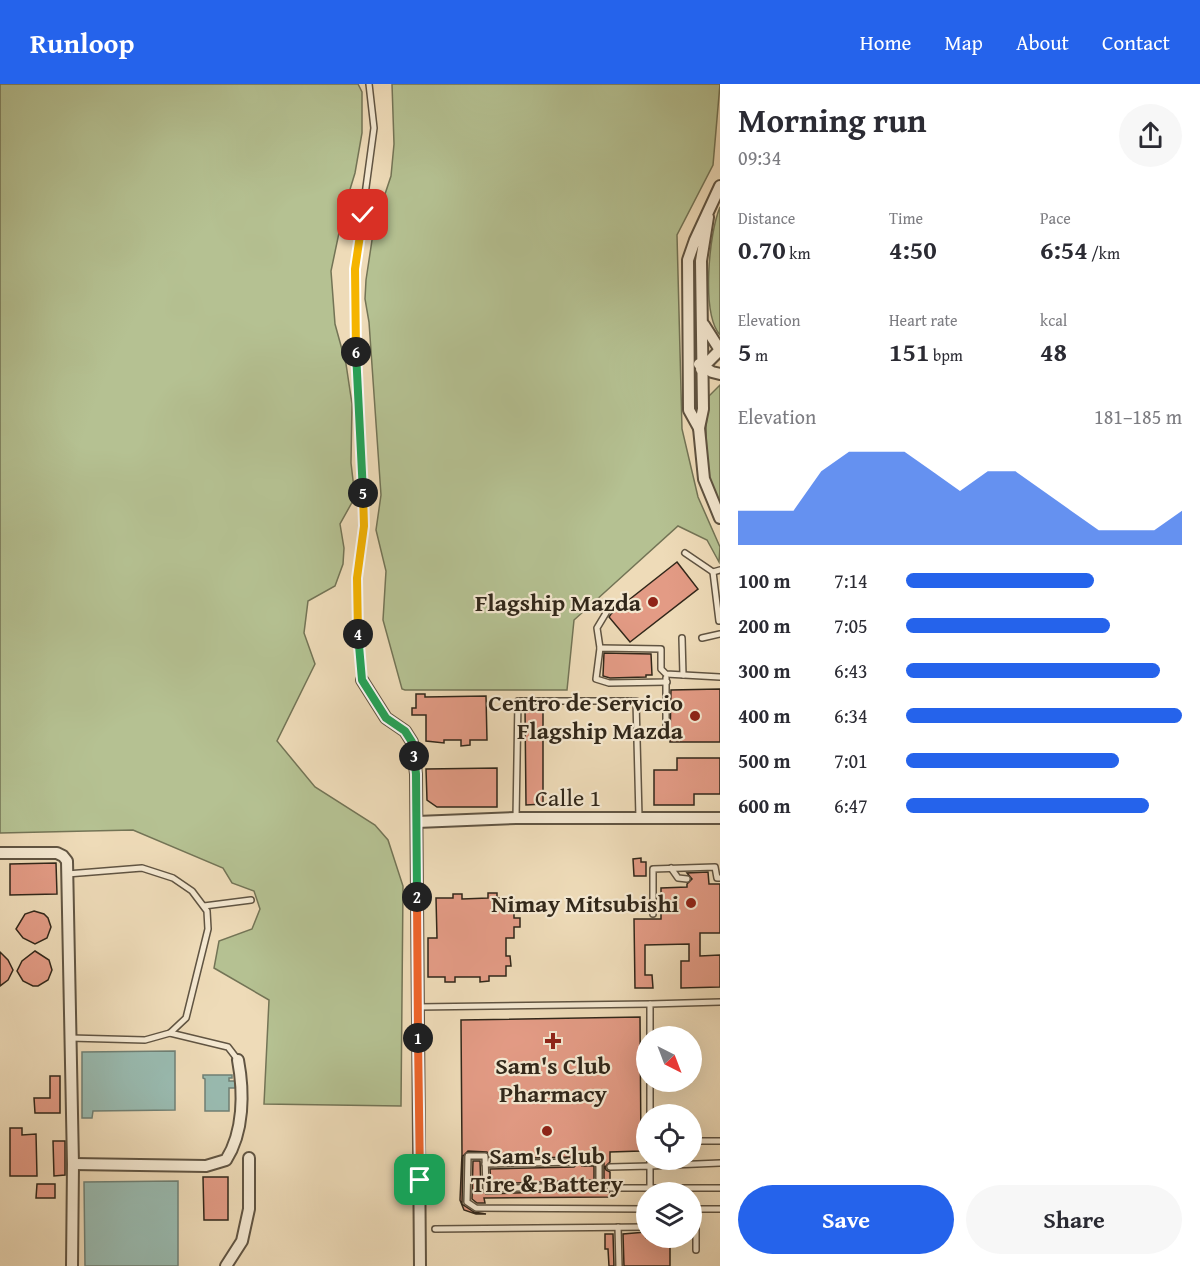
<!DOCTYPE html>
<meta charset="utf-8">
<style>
body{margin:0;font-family:"Gentium Book Plus",serif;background:#f7f7f7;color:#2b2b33;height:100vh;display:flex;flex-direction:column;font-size:22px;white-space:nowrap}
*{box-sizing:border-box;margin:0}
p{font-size:20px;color:#7c7c81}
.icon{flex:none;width:33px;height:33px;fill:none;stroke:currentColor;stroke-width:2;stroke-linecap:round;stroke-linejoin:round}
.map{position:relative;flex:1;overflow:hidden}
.details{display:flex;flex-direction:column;background:#fff;width:480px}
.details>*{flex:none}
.needle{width:39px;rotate:138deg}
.controls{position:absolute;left:636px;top:942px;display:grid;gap:12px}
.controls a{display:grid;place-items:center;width:66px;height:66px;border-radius:50%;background:#fff;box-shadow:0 6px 24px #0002;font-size:30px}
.pin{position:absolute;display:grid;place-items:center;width:51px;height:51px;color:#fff;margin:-26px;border-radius:12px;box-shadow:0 3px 9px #0006}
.km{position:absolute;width:30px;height:30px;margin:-15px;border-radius:50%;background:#222;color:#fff;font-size:16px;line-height:30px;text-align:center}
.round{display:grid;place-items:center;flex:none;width:63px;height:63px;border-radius:32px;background:#f7f7f7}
.overview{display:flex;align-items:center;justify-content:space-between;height:102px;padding:0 18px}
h1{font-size:33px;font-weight:700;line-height:45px}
.metrics{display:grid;grid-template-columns:repeat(3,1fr);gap:9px;height:102px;padding:6px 18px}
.metrics div{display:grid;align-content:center}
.metrics b{font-size:26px;font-weight:700}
.metrics small{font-size:16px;font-weight:400}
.metrics p{font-size:16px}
.chart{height:168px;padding:12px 18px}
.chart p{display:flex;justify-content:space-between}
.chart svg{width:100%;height:108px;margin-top:6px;fill:#2563eb;opacity:.7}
.primary-button{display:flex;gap:12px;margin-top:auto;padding:12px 18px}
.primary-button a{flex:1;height:69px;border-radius:36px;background:#2563eb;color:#fff;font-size:24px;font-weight:700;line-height:69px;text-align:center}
.primary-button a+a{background:#f7f7f7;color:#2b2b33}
ul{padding:0 18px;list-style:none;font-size:20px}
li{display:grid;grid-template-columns:96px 72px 1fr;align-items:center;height:45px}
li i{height:15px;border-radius:8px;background:#2563eb}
header{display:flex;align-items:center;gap:36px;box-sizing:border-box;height:84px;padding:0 30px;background:#2563eb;color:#fff}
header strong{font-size:28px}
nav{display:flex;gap:33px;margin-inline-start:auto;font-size:21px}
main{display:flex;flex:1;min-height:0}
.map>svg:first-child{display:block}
.green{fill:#b5c192;stroke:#737456;stroke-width:1.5}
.water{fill:#99bbb1;stroke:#6f8075;stroke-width:1.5}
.building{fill:#e39b85;stroke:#31271a;stroke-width:1.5}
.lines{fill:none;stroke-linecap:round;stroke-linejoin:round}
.service-casing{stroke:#605442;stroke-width:8}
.minor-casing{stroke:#605442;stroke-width:14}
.service{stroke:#f4e8d1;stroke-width:5}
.minor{stroke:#f4e8d1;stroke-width:10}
.split-1-casing{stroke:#fff;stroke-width:12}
.split-2-casing{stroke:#fff;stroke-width:12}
.split-3-casing{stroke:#fff;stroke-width:12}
.split-4-casing{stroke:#fff;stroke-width:12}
.split-5-casing{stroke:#fff;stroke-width:12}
.split-6-casing{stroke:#fff;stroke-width:12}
.split-7-casing{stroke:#fff;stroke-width:12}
.split-1{stroke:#f0652b;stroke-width:8}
.split-2{stroke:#f0652b;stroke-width:8}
.split-3{stroke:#22a559;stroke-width:8}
.split-4{stroke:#22a559;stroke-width:8}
.split-5{stroke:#f5b400;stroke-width:8}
.split-6{stroke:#22a559;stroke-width:8}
.split-7{stroke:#f5b400;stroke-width:8}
.poi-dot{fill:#8f2418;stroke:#f4e8d1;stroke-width:2}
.labels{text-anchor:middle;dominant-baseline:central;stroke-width:4.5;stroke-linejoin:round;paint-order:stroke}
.poi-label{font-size:24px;font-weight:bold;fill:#31271a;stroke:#f4e8d1;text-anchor:end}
.street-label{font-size:24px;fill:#31271a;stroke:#f4e8d1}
</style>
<header>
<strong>Runloop</strong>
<nav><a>Home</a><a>Map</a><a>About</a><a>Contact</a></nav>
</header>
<main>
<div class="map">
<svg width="720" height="1182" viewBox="0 0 720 1182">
<rect width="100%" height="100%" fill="#eedbb8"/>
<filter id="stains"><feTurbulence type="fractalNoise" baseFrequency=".00333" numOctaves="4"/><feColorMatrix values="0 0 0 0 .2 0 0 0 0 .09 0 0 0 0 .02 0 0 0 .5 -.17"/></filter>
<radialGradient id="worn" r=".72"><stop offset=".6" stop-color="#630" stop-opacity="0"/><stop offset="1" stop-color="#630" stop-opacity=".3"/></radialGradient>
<g class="green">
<polygon points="0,0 358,0 362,8 362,49 355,89 344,125 331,187 335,240 346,280 352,320 351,379 355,413 340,440 344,464 343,480 335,502 308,517 304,549 315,580 277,657 315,703 375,741 388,756 403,802 401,1022 264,1020 269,916 214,884 219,857 252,845 260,825 254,807 232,799 223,784 133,746 0,749"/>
<polygon points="392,0 720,0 713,81 677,151 682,345 698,413 720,463 719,478 707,456 678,442 574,536 567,606 405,606 402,605 383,536 386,487 376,446 381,411 369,238 365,215 366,196 374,143 391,92 394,60"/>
<path d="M720,123V251C701,229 709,149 720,123Z"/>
<polygon points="720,301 720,420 707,389 706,343 709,312"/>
</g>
<g class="water">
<polygon points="175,967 175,1026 93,1027 92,1034 82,1034 82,968"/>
<polygon points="203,991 232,991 232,994 229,994 229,997 235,997 235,1004 229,1004 229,1027 205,1027 205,995 203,994"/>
<polygon points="178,1097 178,1182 85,1182 84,1098"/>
</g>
<g class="building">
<polygon points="677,478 698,505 630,558 609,533 611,530"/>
<polygon points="604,569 651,570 652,591 646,591 646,593 610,594 603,592"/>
<polygon points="720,605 720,658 670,658 671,606"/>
<polygon points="416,610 425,610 425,613 486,612 487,656 470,656 470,661 461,662 461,656 444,656 444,659 426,657 426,631 412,631 412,624 416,624"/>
<polygon points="525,624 543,624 543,720 526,721"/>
<polygon points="677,674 720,674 720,710 694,710 694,721 654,721 654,686 677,686"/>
<polygon points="497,684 497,723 437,723 427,716 426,685"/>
<polygon points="641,774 641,778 646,778 646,792 634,792 633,775"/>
<polygon points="56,779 57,810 10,811 10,780"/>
<polygon points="708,788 709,800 720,800 720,849 700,849 700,872 720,871 720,903 681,904 681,877 689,877 689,860 645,861 645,891 652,891 653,904 635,904 634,835 661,835 661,804 687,803 687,800 692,795 687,789"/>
<polygon points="488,809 497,809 497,814 514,814 514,834 520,834 520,843 514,843 514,854 506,854 506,872 510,872 511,882 506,882 506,892 489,892 489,897 480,898 480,893 455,893 455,898 445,898 445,893 428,893 428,854 437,854 436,814 453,814 453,810 462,810 462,815 488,814"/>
<polygon points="34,827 44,830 48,834 51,843 47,854 35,860 23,854 16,845 25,830"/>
<polygon points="35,867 49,876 52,886 48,896 38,902 33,902 23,897 17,887 22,877"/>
<polygon points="0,868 8,876 13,886 8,896 0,902"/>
<polygon points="640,933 641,1067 610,1068 610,1078 605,1083 606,1086 610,1088 610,1099 606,1101 605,1105 610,1109 610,1113 484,1114 485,1119 477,1119 472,1115 473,1077 480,1077 481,1106 486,1110 600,1106 604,1102 604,1076 599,1072 582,1072 578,1076 574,1073 490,1075 487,1068 468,1067 463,1072 462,1120 474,1128 486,1130 476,1130 464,1126 460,1116 462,1070 461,936"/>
<polygon points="50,992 60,992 60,1029 35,1029 34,1014 50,1014"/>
<polygon points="10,1044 22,1044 22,1051 36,1050 37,1092 10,1092"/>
<polygon points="53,1057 65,1057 65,1091 54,1092"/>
<polygon points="579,1079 582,1082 594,1082 594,1096 491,1100 490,1085 574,1083"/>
<polygon points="203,1093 228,1093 228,1136 204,1136"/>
<polygon points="37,1100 55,1100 55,1114 36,1114"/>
<polygon points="646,1148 646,1154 670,1154 670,1182 624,1182 623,1150"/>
<polygon points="605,1150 613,1150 614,1182 609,1182 608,1165 605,1165"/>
</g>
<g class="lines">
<g class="service-casing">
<g id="service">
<polyline points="685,469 713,488"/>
<polyline points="719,537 713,488 720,486"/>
<polyline points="682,554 683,591"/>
<polyline points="702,554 720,550"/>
<polyline points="600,564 597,544 606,529"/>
<polyline points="362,596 359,567 357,494 364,442 355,260 355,185 374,44 369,0"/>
<polyline points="667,598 609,599 596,595 600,564 661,565 661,585 666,590 720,593"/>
<polyline points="666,650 666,594"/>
<polyline points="516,734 518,617 636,617 639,733"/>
<polyline points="671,784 678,794 687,795"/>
<polyline points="67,790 142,784 173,794 192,807 207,827 208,845 186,934 170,949 145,956 70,954"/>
<polyline points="204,822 251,816"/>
<polyline points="653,830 653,785 715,783 717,794 720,794"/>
<polyline points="418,923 650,920"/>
<polyline points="170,949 228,963 238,976"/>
<polyline points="650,952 650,920 720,918"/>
<polyline points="650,998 650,1030"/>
<polyline points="692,1057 720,1057"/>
<polyline points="650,1076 650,1082 720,1079"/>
<polyline points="583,1077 599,1077 599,1101 486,1105 485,1072 468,1072 467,1118 476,1124 646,1125"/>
<polyline points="485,1080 574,1078"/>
<polyline points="610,1083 650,1082 650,1108"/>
<polyline points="610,1104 720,1104"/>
<polyline points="692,1125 720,1125"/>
<polyline points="618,1143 619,1182"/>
<polyline points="692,1143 696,1144 696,1166"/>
<polyline points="435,1145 646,1143"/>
</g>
</g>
<g class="minor-casing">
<g id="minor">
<polyline points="708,133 701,177 703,325 699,344 689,326 688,176 695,156 720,102"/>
<polyline points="704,241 720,266"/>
<polyline points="699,280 712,288 720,290"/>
<polyline points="701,285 720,266"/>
<polyline points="699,344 704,395 720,434"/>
<polyline points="362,596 386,634 405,647 412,658 416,690 420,1182"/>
<polyline points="417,738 516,734 720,734"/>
<polyline points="0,769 57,769 63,772 67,777 73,1080 72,1182"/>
<path d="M73,1080L206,1082L226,1076C244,1048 244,1008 238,976"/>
<polyline points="226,1182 242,1157 249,1125 249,1074"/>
</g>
</g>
<use href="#service" class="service"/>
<use href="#minor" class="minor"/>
</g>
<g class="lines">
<g class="split-1-casing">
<polyline id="split-1" points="418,954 420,1096"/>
</g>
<g class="split-2-casing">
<polyline id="split-2" points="417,813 418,954"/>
</g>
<g class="split-3-casing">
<polyline id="split-3" points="414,672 416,690 417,813"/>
</g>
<g class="split-4-casing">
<polyline id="split-4" points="358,550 362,596 386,634 405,647 412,658 414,672"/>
</g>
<g class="split-5-casing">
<polyline id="split-5" points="358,550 357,494 364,442 363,409"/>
</g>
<g class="split-6-casing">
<polyline id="split-6" points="356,268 363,409"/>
</g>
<g class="split-7-casing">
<polyline id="split-7" points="356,268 355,185 363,131"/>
</g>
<use href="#split-1" class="split-1"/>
<use href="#split-2" class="split-2"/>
<use href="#split-3" class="split-3"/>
<use href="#split-4" class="split-4"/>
<use href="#split-5" class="split-5"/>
<use href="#split-6" class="split-6"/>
<use href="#split-7" class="split-7"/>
</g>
<g class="poi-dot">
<circle cx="653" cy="518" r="6"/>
<circle cx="695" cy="632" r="6"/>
<circle cx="691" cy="819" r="6"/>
<path d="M550 948h6v6h6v6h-6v6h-6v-6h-6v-6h6z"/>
<circle cx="547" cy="1047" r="6"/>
</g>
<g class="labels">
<g class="poi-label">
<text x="641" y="518">Flagship Mazda</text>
<text x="683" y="618">Centro de Servicio<tspan x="683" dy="28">Flagship Mazda</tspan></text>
<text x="679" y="819">Nimay Mitsubishi</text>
<text x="553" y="981" text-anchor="middle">Sam's Club<tspan x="553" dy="28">Pharmacy</tspan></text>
<text x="547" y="1071" text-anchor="middle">Sam's Club<tspan x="547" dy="28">Tire &amp; Battery</tspan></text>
</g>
<g class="street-label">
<text x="568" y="713">Calle 1</text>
</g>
</g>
<rect width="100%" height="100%" filter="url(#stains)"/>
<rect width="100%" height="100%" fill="url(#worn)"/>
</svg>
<div class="controls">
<a><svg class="needle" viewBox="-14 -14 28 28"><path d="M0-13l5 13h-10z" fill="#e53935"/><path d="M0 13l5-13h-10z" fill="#7c7c81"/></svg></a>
<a><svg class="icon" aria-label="locate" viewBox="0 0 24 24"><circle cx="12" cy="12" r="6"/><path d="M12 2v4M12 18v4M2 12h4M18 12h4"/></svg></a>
<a><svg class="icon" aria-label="layers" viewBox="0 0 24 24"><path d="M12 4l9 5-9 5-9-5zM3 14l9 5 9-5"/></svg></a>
</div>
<div class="pin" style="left:420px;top:1096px;background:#1e9e55"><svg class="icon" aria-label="arrive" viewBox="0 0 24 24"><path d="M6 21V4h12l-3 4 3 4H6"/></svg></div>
<div class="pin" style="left:363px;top:131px;background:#d93025"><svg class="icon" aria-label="check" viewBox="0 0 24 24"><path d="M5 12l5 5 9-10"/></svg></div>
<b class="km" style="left:418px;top:954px">1</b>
<b class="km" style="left:417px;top:813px">2</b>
<b class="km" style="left:414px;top:672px">3</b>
<b class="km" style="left:358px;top:550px">4</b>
<b class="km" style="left:363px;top:409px">5</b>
<b class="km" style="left:356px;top:268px">6</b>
</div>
<section class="details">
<div class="overview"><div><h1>Morning run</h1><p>09:34</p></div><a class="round"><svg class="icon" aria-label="share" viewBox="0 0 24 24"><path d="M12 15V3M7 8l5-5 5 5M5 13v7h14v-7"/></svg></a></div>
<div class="metrics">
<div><p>Distance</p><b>0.70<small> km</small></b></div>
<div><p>Time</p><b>4:50</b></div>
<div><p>Pace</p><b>6:54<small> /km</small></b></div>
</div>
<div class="metrics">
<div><p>Elevation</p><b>5<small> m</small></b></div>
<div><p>Heart rate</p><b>151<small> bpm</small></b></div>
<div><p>kcal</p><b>48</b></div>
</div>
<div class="chart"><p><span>Elevation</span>181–185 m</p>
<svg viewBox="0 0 160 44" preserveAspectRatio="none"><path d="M0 44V30L10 30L20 30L30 14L40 6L50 6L60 6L70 14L80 22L90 14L100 14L110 22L120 30L130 38L140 38L150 38L160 30V44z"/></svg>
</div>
<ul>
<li><b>100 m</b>7:14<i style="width:68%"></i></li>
<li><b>200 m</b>7:05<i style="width:74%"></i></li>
<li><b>300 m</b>6:43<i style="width:92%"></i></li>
<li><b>400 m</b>6:34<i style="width:100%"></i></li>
<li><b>500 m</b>7:01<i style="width:77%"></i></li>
<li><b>600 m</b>6:47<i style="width:88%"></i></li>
</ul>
<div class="primary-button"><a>Save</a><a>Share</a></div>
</section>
</main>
